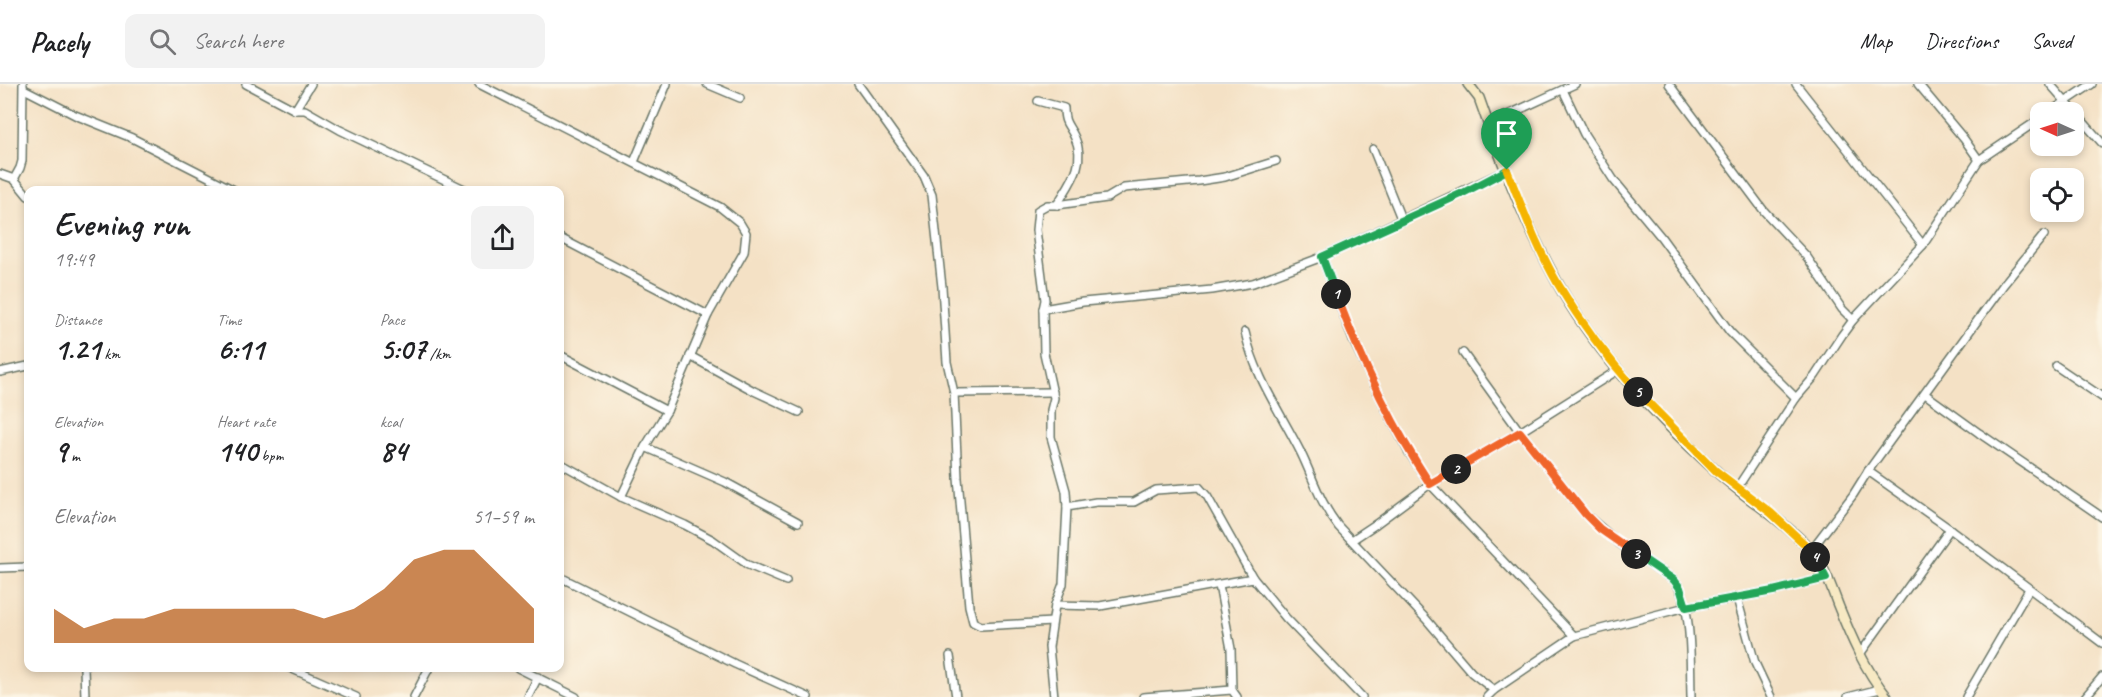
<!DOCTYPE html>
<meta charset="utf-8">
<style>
body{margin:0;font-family:Caveat,sans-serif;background:#f2f2f2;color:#202124;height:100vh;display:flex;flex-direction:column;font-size:22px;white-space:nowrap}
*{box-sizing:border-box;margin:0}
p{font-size:20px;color:#757577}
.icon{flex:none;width:33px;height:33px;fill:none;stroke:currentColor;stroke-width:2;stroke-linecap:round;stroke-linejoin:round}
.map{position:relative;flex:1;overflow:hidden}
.details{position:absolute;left:24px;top:102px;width:540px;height:486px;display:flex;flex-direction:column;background:#fff;border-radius:12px;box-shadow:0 3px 9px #0003}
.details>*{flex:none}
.needle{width:39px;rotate:273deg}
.controls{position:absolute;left:2030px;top:18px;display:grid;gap:12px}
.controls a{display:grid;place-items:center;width:54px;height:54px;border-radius:12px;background:#fff;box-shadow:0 3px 9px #0003;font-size:30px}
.pin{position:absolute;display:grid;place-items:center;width:51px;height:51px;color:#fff;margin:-62px -26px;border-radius:50% 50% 50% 0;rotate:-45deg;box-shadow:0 0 6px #0007}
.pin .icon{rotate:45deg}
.km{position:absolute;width:30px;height:30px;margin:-15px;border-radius:50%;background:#222;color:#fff;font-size:16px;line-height:30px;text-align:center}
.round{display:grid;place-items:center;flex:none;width:63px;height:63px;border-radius:12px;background:#f2f2f2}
.head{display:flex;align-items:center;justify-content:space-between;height:102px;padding:0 30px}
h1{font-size:33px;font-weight:700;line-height:45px}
.metrics{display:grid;grid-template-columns:repeat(3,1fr);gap:9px;height:102px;padding:6px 30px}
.metrics div{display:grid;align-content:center}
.metrics b{font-size:30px;font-weight:700}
.metrics small{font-size:16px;font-weight:400}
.metrics p{font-size:16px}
.chart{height:168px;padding:12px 30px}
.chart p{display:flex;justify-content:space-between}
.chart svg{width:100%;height:108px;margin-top:6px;fill:#b45309;opacity:.7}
header{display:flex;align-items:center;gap:36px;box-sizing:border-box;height:84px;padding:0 30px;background:#fff;border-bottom:2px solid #e0e0e0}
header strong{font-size:28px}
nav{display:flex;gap:33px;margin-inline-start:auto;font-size:21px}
.search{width:420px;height:54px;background:#f2f2f2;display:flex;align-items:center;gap:15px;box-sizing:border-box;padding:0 21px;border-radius:12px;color:#757577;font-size:22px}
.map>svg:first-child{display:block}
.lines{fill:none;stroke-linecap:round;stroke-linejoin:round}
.street-casing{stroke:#6a7667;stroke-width:10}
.secondary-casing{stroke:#6a7667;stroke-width:12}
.street{stroke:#fff;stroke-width:7}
.secondary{stroke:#f7e9c3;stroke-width:9}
.split-1-casing{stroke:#fff;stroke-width:12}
.split-2-casing{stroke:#fff;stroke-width:12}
.split-3-casing{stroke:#fff;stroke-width:12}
.split-4-casing{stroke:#fff;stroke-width:12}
.split-5-casing{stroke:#fff;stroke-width:12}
.split-6-casing{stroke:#fff;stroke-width:12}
.split-1{stroke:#22a559;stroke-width:8}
.split-2{stroke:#f0652b;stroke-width:8}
.split-3{stroke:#f0652b;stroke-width:8}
.split-4{stroke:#22a559;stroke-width:8}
.split-5{stroke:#f5b400;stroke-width:8}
.split-6{stroke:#f5b400;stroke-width:8}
</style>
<header>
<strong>Pacely</strong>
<div class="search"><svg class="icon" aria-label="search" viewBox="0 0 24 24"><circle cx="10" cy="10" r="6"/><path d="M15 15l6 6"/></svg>Search here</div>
<nav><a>Map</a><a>Directions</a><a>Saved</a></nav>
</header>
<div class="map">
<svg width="2102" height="613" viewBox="0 0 2102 613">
<rect width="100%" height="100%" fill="#fcf5e5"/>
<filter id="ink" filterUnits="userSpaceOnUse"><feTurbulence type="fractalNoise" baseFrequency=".0167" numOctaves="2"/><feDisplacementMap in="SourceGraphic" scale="12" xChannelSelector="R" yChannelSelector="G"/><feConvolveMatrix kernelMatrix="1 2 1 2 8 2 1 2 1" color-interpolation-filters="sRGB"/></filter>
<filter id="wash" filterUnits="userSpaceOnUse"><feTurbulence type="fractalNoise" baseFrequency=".008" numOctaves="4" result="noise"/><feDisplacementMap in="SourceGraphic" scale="24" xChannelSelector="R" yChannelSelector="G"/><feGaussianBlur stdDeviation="1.35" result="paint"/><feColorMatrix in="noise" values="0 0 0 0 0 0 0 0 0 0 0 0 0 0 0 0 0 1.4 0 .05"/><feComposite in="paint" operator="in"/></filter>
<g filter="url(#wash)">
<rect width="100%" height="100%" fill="#f4e1c5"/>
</g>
<g filter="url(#ink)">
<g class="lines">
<g class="street-casing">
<g id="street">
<polyline points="246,0 295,26"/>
<polyline points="311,0 295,26 305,26 340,46 466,106"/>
<polyline points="479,0 720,123 740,139 746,149 744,168 708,231 667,327 645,363 621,413"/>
<polyline points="707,0 740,14"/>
<polyline points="858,0 924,92 932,111 942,203 947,278 954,309 958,394 969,522 973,538 981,542 1052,538"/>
<polyline points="1669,0 1764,127 1807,173 1842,225 1853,236"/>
<polyline points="1796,0 1923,161"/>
<polyline points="1918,0 1964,55 1979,76"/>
<polyline points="2050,0 2102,59"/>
<polyline points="24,5 75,31 132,54 234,106"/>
<polyline points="1563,6 1584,50 1613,95 1661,153 1730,248 1796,314"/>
<path d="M1038,17L1064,24C1064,41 1069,40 1075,54C1087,80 1069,100 1057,121"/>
<polyline points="2050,28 2092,0"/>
<polyline points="1488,40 1575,0"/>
<polyline points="1373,65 1402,137"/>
<polyline points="634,78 667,0"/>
<polyline points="0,90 14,95 28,112"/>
<polyline points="14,95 20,84 22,77 23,0"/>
<polyline points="560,154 708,231"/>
<polyline points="1322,173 1353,256 1386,325 1408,367 1430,400 1574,552"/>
<polyline points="1043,225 1083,218 1212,206 1253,199 1322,173 1507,86"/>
<path d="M1245,248C1255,293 1281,329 1301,369C1314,396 1319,417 1338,442L1426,535L1472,589L1494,606"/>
<path d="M1463,269L1520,348L1586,431L1619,459L1674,496C1693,520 1690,582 1691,613"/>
<polyline points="560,271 667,327"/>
<polyline points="690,272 754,307 799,328"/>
<polyline points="2056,282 2102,313"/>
<polyline points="0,288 28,282"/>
<polyline points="954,309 1053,308"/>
<polyline points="1925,310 1979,349 2102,433"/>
<polyline points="645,363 725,398 798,438"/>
<polyline points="560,379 621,413 685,441 713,456 748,481 786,497"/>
<polyline points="1868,387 1950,445 2102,559"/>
<polyline points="1737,404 1796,314 1815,292 1842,251 1853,236 1923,161 1979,76 2040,35"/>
<polyline points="1067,423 1096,418 1134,418 1156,406 1199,403 1207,412 1253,494 1286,534 1362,613"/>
<polyline points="1352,456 1376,440 1430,400 1520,348 1618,286"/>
<polyline points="1811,466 1853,411 1868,387 2004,200 2044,151"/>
<polyline points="0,484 28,483"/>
<polyline points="560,493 735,580 808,613"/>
<polyline points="1219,501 1231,565 1232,606"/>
<polyline points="1737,514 1755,579 1771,613"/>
<polyline points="1055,521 1100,522 1253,494"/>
<polyline points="1860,570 1950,445"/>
<polyline points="950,572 956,613"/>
<polyline points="84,584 85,613"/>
<polyline points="290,584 356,613"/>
<polyline points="518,584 576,613"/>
<polyline points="414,613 429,584"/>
<polyline points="528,613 538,593"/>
<polyline points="1054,613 1049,563 1055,521 1063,500 1067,423 1066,407 1051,353 1051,326 1054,314 1044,269 1043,225 1045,216 1036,146 1038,126 1047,121 1057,121 1107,114 1124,104 1199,97 1225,93 1276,77"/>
<polyline points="1143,613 1232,606 1237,613"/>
<polyline points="1487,613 1494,606 1574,552 1686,523 1773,507 1826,494"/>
<polyline points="1848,613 1880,605"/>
<polyline points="1966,613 2029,505"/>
<polyline points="2085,613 2102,593"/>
</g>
</g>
<g class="secondary-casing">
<path id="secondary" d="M1468,0L1479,14C1501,76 1525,140 1557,198C1594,266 1658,334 1715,386C1745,414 1781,434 1809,464C1823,479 1831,502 1838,521C1851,553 1865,586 1887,613"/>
</g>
<use href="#street" class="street"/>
<use href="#secondary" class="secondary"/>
</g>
</g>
<g class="lines" filter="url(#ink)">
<g class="split-1-casing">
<polyline id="split-1" points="1336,210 1322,173 1463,109 1507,86"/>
</g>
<g class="split-2-casing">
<path id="split-2" d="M1336,210C1361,276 1391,341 1430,400L1456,385"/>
</g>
<g class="split-3-casing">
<polyline id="split-3" points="1456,385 1520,348 1586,431 1600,445 1636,470"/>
</g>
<g class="split-4-casing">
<polyline id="split-4" points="1636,470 1674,496 1680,504 1686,523 1773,507 1826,494 1815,473"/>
</g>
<g class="split-5-casing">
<polyline id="split-5" points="1638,308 1716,387 1771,429 1811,466 1815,473"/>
</g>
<g class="split-6-casing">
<path id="split-6" d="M1507,86C1523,125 1537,164 1558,200C1581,239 1608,275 1638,308"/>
</g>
<use href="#split-1" class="split-1"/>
<use href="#split-2" class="split-2"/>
<use href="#split-3" class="split-3"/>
<use href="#split-4" class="split-4"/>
<use href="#split-5" class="split-5"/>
<use href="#split-6" class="split-6"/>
</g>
</svg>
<div class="controls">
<a><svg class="needle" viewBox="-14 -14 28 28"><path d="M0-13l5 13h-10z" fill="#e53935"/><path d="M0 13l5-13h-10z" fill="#757577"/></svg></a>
<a><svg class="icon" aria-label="locate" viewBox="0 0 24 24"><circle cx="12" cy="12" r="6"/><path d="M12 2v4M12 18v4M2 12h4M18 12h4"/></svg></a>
</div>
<div class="pin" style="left:1507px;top:86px;background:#1e9e55"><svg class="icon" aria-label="arrive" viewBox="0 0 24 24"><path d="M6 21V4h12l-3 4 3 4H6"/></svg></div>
<b class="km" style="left:1336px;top:210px">1</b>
<b class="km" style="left:1456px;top:385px">2</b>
<b class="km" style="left:1636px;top:470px">3</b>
<b class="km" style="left:1815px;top:473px">4</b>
<b class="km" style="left:1638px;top:308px">5</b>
<section class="details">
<div class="head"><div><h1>Evening run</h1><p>19:49</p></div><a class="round"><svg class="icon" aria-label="share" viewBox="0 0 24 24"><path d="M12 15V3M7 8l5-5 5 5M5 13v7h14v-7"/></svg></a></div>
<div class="metrics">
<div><p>Distance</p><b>1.21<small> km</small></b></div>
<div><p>Time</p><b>6:11</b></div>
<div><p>Pace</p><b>5:07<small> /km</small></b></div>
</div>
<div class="metrics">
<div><p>Elevation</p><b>9<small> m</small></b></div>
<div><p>Heart rate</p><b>140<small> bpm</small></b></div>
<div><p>kcal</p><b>84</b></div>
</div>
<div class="chart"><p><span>Elevation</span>51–59 m</p>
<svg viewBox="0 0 160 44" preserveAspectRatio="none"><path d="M0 44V30L10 38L20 34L30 34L40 30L50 30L60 30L70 30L80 30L90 34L100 30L110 22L120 10L130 6L140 6L150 18L160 30V44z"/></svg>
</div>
</section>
</div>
